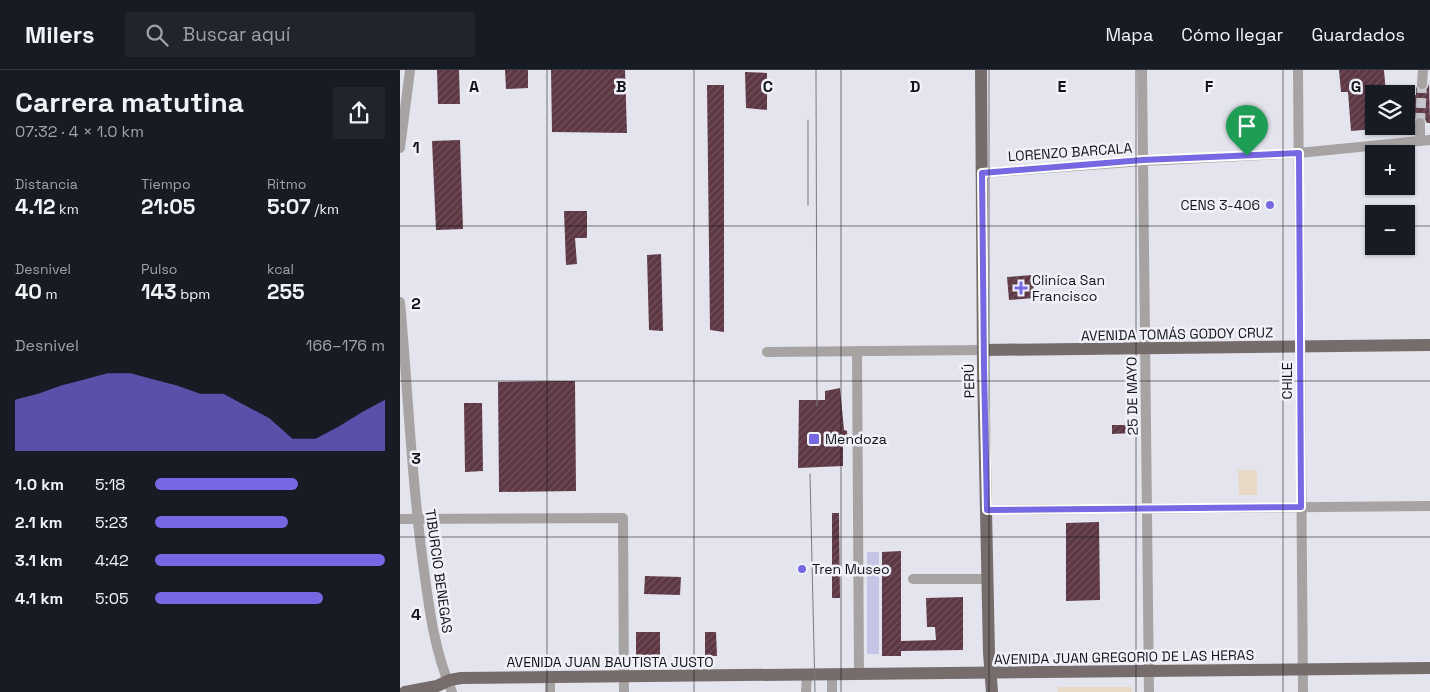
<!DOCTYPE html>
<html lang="es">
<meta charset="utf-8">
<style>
body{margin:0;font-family:"Space Grotesk",sans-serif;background:#20242c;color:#f1f3f6;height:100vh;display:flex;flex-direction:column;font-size:19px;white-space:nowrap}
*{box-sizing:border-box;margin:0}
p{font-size:16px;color:#9ea1a6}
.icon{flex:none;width:28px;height:28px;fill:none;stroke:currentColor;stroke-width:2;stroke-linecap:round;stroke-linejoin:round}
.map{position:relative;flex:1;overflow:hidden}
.side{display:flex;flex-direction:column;background:#171b24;width:400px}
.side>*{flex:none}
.fabs{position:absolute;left:965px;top:15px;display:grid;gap:10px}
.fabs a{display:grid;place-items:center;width:50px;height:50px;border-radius:0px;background:#171b24;box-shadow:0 1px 4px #0004;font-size:25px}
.pin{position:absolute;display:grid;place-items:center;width:42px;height:42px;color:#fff;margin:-51px -21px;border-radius:50% 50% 50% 0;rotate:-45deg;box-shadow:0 0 5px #0007}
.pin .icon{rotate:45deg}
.round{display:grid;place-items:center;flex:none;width:52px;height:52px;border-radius:0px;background:#20242c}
.head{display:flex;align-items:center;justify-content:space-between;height:85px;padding:0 15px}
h1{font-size:28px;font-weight:600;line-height:38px}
.stats{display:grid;grid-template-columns:repeat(3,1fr);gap:8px;height:85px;padding:5px 15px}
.stats div{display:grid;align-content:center}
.stats b{font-size:21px;font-weight:600}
.stats small{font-size:14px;font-weight:400}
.stats p{font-size:14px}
.chart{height:140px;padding:10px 15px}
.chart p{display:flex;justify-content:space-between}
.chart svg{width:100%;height:90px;margin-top:5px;fill:#7667e2;opacity:.7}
ul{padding:0 15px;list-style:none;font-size:16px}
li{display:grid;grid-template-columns:80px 60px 1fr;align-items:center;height:38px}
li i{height:12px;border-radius:6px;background:#7667e2}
header{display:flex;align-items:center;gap:30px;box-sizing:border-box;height:70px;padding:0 25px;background:#171b24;border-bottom:1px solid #363941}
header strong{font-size:24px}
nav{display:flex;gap:28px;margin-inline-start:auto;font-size:18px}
.search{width:350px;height:45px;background:#20242c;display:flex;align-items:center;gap:12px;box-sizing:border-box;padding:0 18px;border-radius:0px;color:#9ea1a6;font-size:19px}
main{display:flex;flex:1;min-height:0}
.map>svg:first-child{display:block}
.education{fill:#e8d9c6}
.park{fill:#c5c5e5}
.building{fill:url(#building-hatch)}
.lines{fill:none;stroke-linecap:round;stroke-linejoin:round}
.minor-tunnel{stroke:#c5c5ce;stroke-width:10;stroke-dasharray:10 5;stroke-linecap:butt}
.minor{stroke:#a8a3a3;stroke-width:10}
.major{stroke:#756c6b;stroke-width:12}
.tram{stroke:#797980;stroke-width:1}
.route-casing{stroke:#fff;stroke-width:10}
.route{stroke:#7667e2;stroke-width:6}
.grid{fill:none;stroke:#141418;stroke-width:1;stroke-opacity:0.55}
.poi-dot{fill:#7667e2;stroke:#f1f1fb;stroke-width:2}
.labels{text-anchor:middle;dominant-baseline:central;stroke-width:5;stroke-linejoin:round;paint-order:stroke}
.street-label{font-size:14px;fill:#141418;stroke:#f1f1fb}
.poi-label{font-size:14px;fill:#141418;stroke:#f1f1fb;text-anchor:start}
.grid-label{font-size:16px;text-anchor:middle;font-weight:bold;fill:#141418;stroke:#f1f1fb;stroke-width:5;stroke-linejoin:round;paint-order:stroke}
</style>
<header>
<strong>Milers</strong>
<div class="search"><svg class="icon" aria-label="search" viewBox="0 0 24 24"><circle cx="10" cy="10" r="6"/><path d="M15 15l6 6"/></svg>Buscar aquí</div>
<nav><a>Mapa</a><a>Cómo llegar</a><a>Guardados</a></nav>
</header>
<main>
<section class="side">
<div class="head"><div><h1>Carrera matutina</h1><p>07:32 · 4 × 1.0 km</p></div><a class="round"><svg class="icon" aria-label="share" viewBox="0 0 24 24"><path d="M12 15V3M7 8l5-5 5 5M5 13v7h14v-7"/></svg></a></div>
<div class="stats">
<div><p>Distancia</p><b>4.12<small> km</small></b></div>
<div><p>Tiempo</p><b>21:05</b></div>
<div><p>Ritmo</p><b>5:07<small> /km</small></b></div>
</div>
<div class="stats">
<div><p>Desnivel</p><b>40<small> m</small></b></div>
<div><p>Pulso</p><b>143<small> bpm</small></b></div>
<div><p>kcal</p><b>255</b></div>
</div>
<div class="chart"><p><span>Desnivel</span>166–176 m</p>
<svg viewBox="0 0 160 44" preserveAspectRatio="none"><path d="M0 44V19L10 16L20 12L30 9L40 6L50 6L60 9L70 12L80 16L90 16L100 22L110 28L120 38L130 38L140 32L150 25L160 19V44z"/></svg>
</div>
<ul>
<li><b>1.0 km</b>5:18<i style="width:62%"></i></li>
<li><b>2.1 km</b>5:23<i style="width:58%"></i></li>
<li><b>3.1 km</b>4:42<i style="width:100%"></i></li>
<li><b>4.1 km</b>5:05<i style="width:73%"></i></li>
</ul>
</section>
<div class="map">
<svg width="1030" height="622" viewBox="0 0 1030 622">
<defs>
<pattern id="building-hatch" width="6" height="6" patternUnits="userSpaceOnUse" patternTransform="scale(1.25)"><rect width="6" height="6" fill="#5d3744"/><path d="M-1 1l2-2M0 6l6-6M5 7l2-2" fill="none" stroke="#6f515c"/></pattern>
</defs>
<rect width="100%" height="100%" fill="#e4e4ee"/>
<g class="education">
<polygon points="838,400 857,400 857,425 839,425"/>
<rect x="658" y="617" width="74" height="5"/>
</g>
<rect class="park" x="467" y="482" width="12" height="102"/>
<g class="building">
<polygon points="37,0 59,0 60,34 38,34"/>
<polygon points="105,0 128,0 128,18 106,19"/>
<polygon points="151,0 225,0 227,63 152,62"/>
<polygon points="939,0 984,0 986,24 974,24 974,59 951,61 948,22 941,22"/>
<polygon points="345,2 367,3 367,40 346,38"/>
<polygon points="1029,13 1030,53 1027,53 1024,47 1020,46 1014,49 1013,53 1007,53 1006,25 1016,25 1016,17 1019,20 1025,20 1028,17"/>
<polygon points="307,15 324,15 324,262 310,260"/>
<polygon points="60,70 63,159 36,160 32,71"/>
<polygon points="164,141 187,141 187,168 175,168 177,194 166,195"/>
<polygon points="261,184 263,261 249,260 247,185"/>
<polygon points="633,205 634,228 609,230 607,207"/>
<polygon points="154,311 175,311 176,421 99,422 98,312"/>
<polygon points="440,318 444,360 447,361 448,374 443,374 443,396 398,398 399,330 425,330 425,321"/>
<polygon points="64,333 82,333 83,401 65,402"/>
<polygon points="712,355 733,355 733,363 712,364"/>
<polygon points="432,443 439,443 440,528 432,528"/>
<polygon points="699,452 700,530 666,531 666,453"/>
<polygon points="501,481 501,571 536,570 535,557 527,557 526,528 563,527 563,580 501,581 501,586 482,586 482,482"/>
<polygon points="245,506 281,507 280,525 244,524"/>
<rect x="236" y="562" width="24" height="23"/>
<polygon points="305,562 316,562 317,586 305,586"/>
</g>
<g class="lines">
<polyline class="minor-tunnel" points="1020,53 1022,14"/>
<g class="minor">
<polyline points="742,0 749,622"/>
<polyline points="898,0 903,622"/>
<polyline points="1022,14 1023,0"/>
<polyline points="1020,71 1020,53"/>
<polyline points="0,78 10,0"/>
<polyline points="582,103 743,91 899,83 1030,70"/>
<path d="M0,232C8,319 11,407 23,493C29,538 34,580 52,622"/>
<polyline points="457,281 459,604"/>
<polyline points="367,282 583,280"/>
<polyline points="587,440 1030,436"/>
<polyline points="0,449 223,448 224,622"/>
<polyline points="513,509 588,509"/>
<polyline points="432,605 432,622"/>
<polyline points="150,607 150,622"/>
<polyline points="406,622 407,605"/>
</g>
<g class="major">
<polyline points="581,0 583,297 589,583 592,622"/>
<polyline points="583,280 1030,275"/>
<polyline points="5,622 37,616 50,610 61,608 1030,598"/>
</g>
<g class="tram">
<polyline points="416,0 417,336"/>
<polyline points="408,50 408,135"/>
<polyline points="410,404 415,622"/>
</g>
</g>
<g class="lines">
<g class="route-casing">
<polygon id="route" points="899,83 901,437 587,440 584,297 582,103 743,90"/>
</g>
<use href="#route" class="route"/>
</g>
<path class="grid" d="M147,0V622M294,0V622M441,0V622M589,0V622M736,0V622M883,0V622M0,156H974M1006,156H1030M0,311H1030M0,467H1030"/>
<g class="poi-dot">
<circle cx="870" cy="135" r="5"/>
<path d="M618.5 210.5h5v5h5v5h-5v5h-5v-5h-5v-5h5z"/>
<rect x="408" y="363" width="12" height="12" rx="2.5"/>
<circle cx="402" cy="499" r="5"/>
</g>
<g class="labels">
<g class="street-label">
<text transform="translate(670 82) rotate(-4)">LORENZO BARCALA</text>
<text transform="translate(777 264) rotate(-1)">AVENIDA TOMÁS GODOY CRUZ</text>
<text transform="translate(569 311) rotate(-91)">PERÚ</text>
<text transform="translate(887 311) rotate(-90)">CHILE</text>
<text transform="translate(732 326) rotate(-91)">25 DE MAYO</text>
<text transform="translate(39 501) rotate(82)">TIBURCIO BENEGAS</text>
<text transform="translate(724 587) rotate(-1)">AVENIDA JUAN GREGORIO DE LAS HERAS</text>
<text x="210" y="592">AVENIDA JUAN BAUTISTA JUSTO</text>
</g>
<g class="poi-label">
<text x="860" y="135" text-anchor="end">CENS 3-406</text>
<text x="632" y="210">Cliníca San<tspan x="632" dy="16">Francisco</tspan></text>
<text x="425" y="369">Mendoza</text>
<text x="412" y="499">Tren Museo</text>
</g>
</g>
<g class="grid-label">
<text x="74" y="22">A</text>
<text x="221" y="22">B</text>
<text x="368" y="22">C</text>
<text x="515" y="22">D</text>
<text x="662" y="22">E</text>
<text x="809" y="22">F</text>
<text x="956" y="22">G</text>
<text x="16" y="83">1</text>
<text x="16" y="239">2</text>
<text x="16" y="394">3</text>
<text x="16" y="550">4</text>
</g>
</svg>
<div class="fabs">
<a><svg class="icon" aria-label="layers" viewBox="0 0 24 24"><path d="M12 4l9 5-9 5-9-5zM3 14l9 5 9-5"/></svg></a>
<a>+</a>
<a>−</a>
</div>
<div class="pin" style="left:847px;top:86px;background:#1e9e55"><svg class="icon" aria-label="arrive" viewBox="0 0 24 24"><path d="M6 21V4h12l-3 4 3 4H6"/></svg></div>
</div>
</main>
